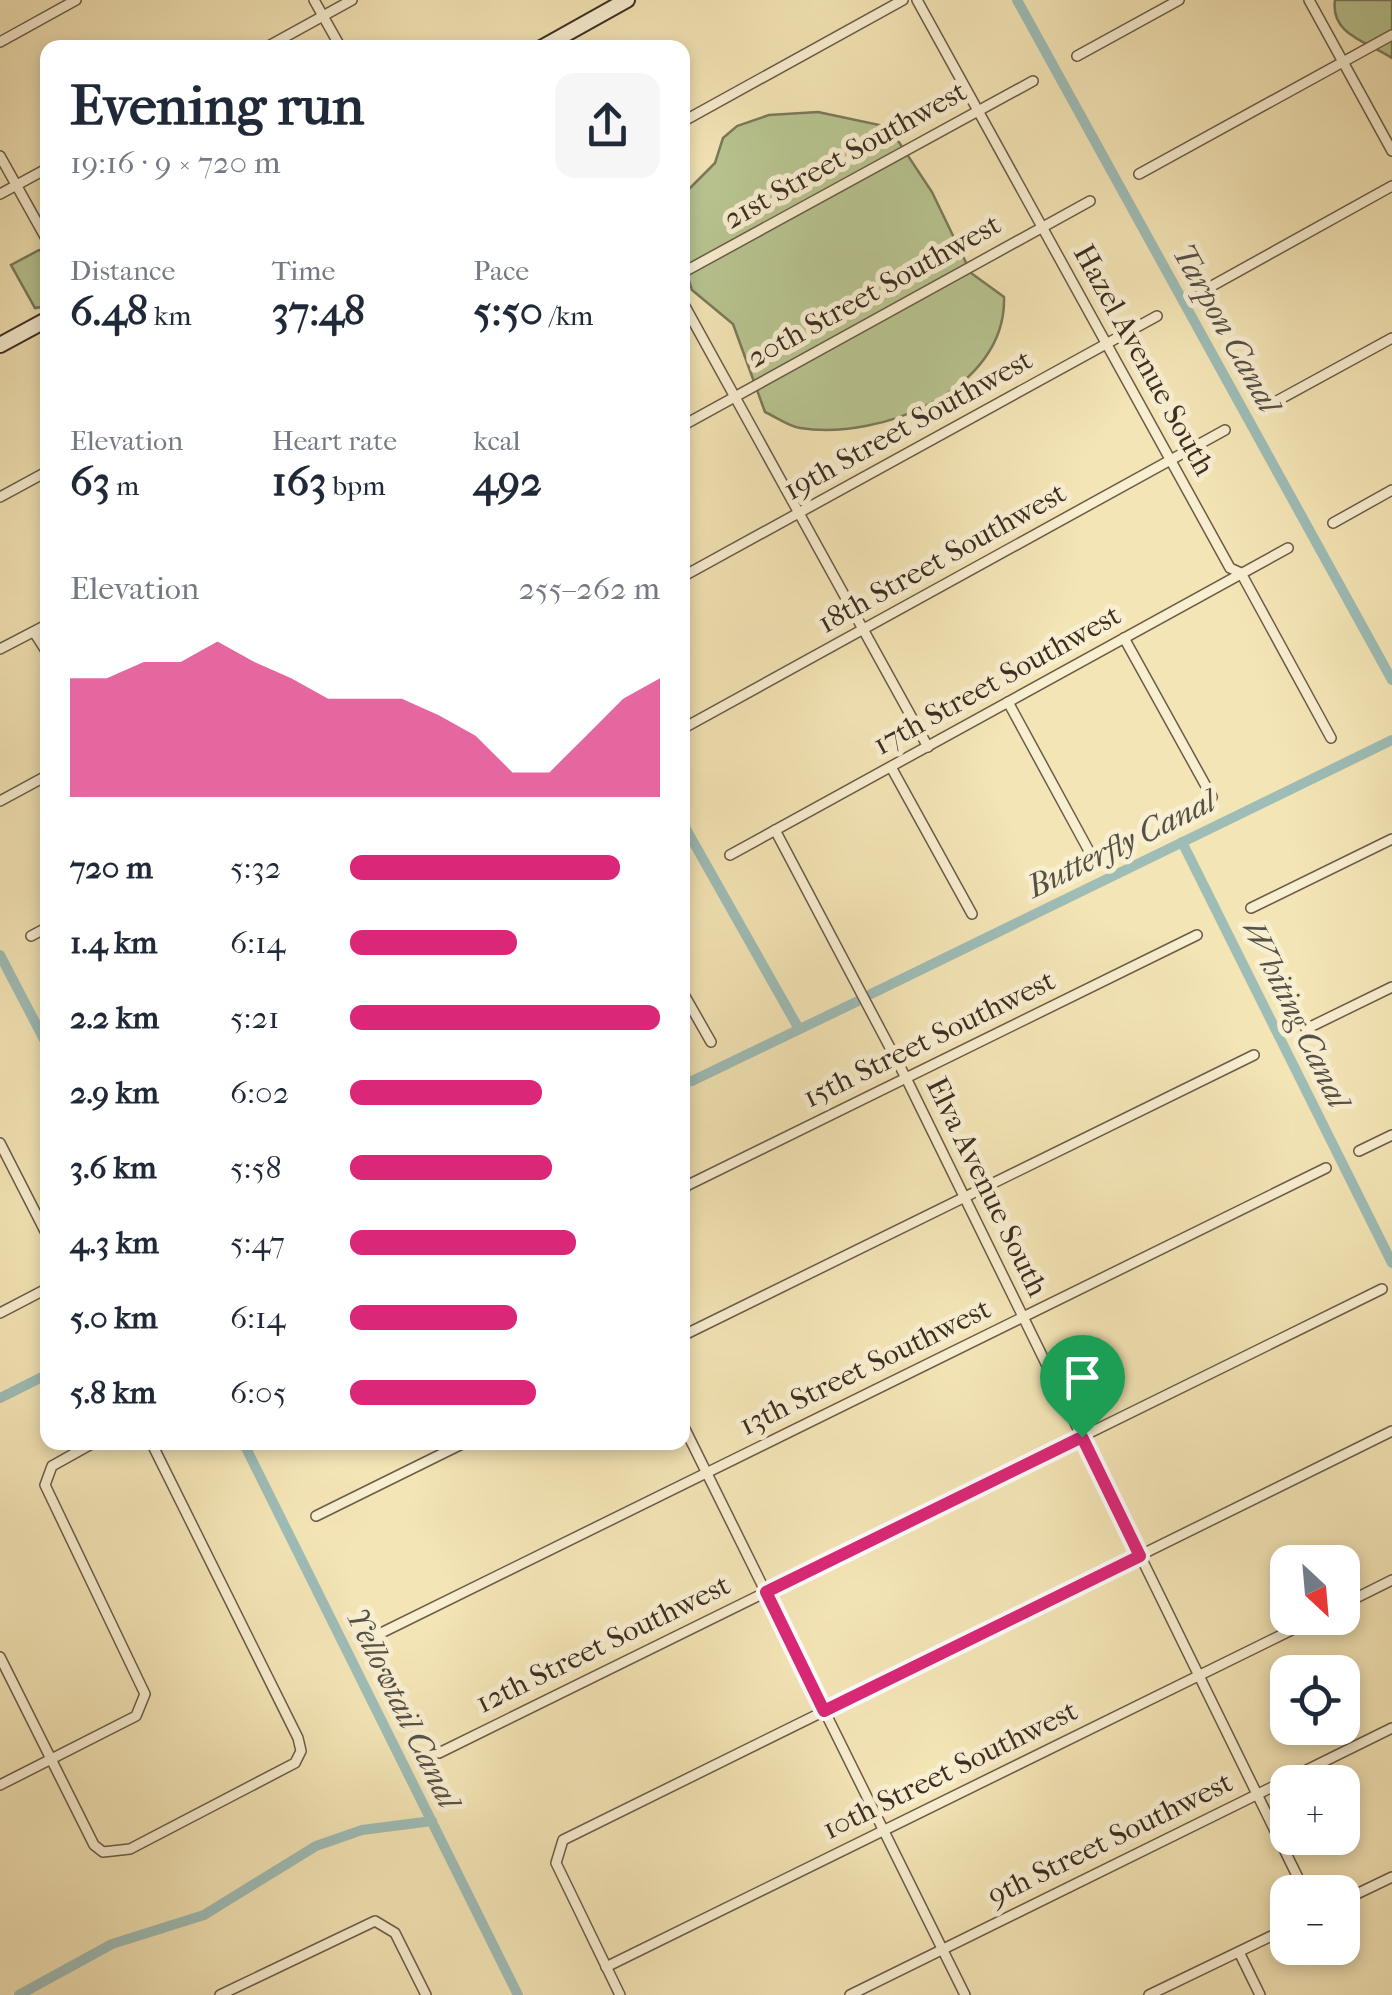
<!DOCTYPE html>
<meta charset="utf-8">
<style>
body{margin:0;font-family:"IM FELL French Canon",serif;background:#f6f6f7;color:#1f2937;height:100vh;display:flex;flex-direction:column;font-size:38px;white-space:nowrap}
*{box-sizing:border-box;margin:0}
p{font-size:32px;color:#747a83}
.icon{flex:none;width:55px;height:55px;fill:none;stroke:currentColor;stroke-width:2;stroke-linecap:round;stroke-linejoin:round}
.map{position:relative;flex:1;overflow:hidden}
.panel{position:absolute;left:40px;top:40px;width:650px;height:1410px;display:flex;flex-direction:column;background:#fff;border-radius:20px;box-shadow:0 5px 15px #0003}
.panel>*{flex:none}
.needle{width:65px;rotate:154deg}
.controls{position:absolute;left:1270px;top:1545px;display:grid;gap:20px}
.controls a{display:grid;place-items:center;width:90px;height:90px;border-radius:20px;background:#fff;box-shadow:0 5px 15px #0003;font-size:50px}
.pin{position:absolute;display:grid;place-items:center;width:85px;height:85px;color:#fff;margin:-102px -42px;border-radius:50% 50% 50% 0;rotate:-45deg;box-shadow:0 0 10px #0007}
.pin .icon{rotate:45deg}
.round{display:grid;place-items:center;flex:none;width:105px;height:105px;border-radius:20px;background:#f6f6f7}
.overview{display:flex;align-items:center;justify-content:space-between;height:170px;padding:0 30px}
h1{font-size:55px;font-weight:700;line-height:75px}
.figures{display:grid;grid-template-columns:repeat(3,1fr);gap:15px;height:170px;padding:10px 30px}
.figures div{display:grid;align-content:center}
.figures b{font-size:42px;font-weight:700}
.figures small{font-size:28px;font-weight:400}
.figures p{font-size:28px}
.chart{height:280px;padding:20px 30px}
.chart p{display:flex;justify-content:space-between}
.chart svg{width:100%;height:180px;margin-top:10px;fill:#db2777;opacity:.7}
ul{padding:0 30px;list-style:none;font-size:32px}
li{display:grid;grid-template-columns:160px 120px 1fr;align-items:center;height:75px}
li i{height:25px;border-radius:12px;background:#db2777}
.map>svg:first-child{display:block}
.green{fill:#b8c591;stroke:#7a795a;stroke-width:2.5}
.lines{fill:none;stroke-linecap:round;stroke-linejoin:round}
.canal{stroke:#9ebdb7;stroke-width:10}
.street-casing{stroke:#6b5b48;stroke-width:12}
.secondary-casing{stroke:#3d2d23;stroke-width:18}
.street{stroke:#f8eed0;stroke-width:9}
.secondary{stroke:#f8eed0;stroke-width:14}
.route-casing{stroke:#fff;stroke-width:20}
.route{stroke:#db2777;stroke-width:12}
.labels{text-anchor:middle;dominant-baseline:central;stroke-width:10;stroke-linejoin:round;paint-order:stroke}
.street-label{font-size:30px;fill:#3d2d23;stroke:#f8eed0}
.water-label{font-size:32px;font-style:italic;fill:#555148;stroke:#f8eed0}
</style>
<div class="map">
<svg width="1392" height="1995" viewBox="0 0 1392 1995">
<rect width="100%" height="100%" fill="#f4e5b6"/>
<filter id="stains"><feTurbulence type="fractalNoise" baseFrequency=".002" numOctaves="4"/><feColorMatrix values="0 0 0 0 .2 0 0 0 0 .09 0 0 0 0 .02 0 0 0 .5 -.17"/></filter>
<radialGradient id="worn" r=".72"><stop offset=".6" stop-color="#630" stop-opacity="0"/><stop offset="1" stop-color="#630" stop-opacity=".3"/></radialGradient>
<g class="green">
<path d="M1335,0H1392V58C1368,42 1330,35 1335,0Z"/>
<path d="M818,112L889,127L932,192L971,273L1004,297C1007,390 879,441 800,428C788,426 776,417 765,412L733,324L692,290L683,261L682,196L715,163L723,138L737,126L769,115Z"/>
<polygon points="39,250 47,253 47,306 35,308 11,265"/>
</g>
<g class="lines">
<g class="canal">
<polyline points="1017,0 1392,680"/>
<polyline points="682,822 799,1029"/>
<polyline points="1182,842 1392,1263"/>
<polyline points="0,955 48,1047"/>
<polyline points="871,994 1392,740"/>
<polyline points="692,1081 858,1001"/>
<polyline points="0,1398 48,1374"/>
<polyline points="243,1442 518,1995"/>
<polyline points="19,1995 112,1944 204,1915 316,1846 362,1830 432,1821"/>
</g>
<g class="street-casing">
<g id="street">
<polyline points="314,0 341,48"/>
<polyline points="917,0 1230,568 1241,573 1331,738"/>
<polyline points="1309,0 1392,151"/>
<polyline points="0,42 76,0"/>
<polyline points="265,48 352,0"/>
<polyline points="1077,56 1179,0"/>
<polyline points="682,122 903,0"/>
<polyline points="0,156 48,242"/>
<polyline points="1139,174 1392,35"/>
<polyline points="0,194 48,168"/>
<polyline points="682,273 1033,81"/>
<polyline points="1201,292 1392,186"/>
<polyline points="682,301 928,747"/>
<polyline points="1264,408 1392,338"/>
<polyline points="682,426 1090,201"/>
<polyline points="0,497 48,471"/>
<polyline points="1333,523 1392,490"/>
<polyline points="682,577 1157,316"/>
<polyline points="34,632 48,654"/>
<polyline points="1124,638 1212,797"/>
<polyline points="0,649 48,624"/>
<polyline points="1008,702 1089,851"/>
<polyline points="682,729 1225,430"/>
<polyline points="891,767 972,914"/>
<polyline points="0,801 48,775"/>
<polyline points="775,830 906,1078 1305,1892"/>
<polyline points="730,855 1288,548"/>
<polyline points="1251,908 1392,839"/>
<polyline points="31,936 48,927"/>
<polyline points="682,991 711,1042"/>
<polyline points="1306,1029 1392,987"/>
<polyline points="0,1143 48,1237"/>
<polyline points="1359,1151 1392,1135"/>
<polyline points="682,1188 1197,935"/>
<polyline points="0,1313 48,1288"/>
<polyline points="682,1336 1254,1055"/>
<polyline points="682,1423 965,1995"/>
<polyline points="316,1516 466,1442"/>
<polyline points="1342,1605 1392,1580"/>
<polyline points="373,1637 1326,1168"/>
<polyline points="0,1657 94,1845 103,1852 130,1849 295,1763 301,1751 298,1738 151,1442"/>
<polyline points="439,1753 1382,1289"/>
<polyline points="0,1785 136,1716 145,1694 45,1485 52,1466 95,1442"/>
<polyline points="1342,1901 1392,1877"/>
<polyline points="1239,1952 1260,1995"/>
<polyline points="606,1967 1316,1618"/>
<polyline points="220,1995 375,1921 395,1933 426,1995"/>
<polyline points="620,1995 556,1863 563,1840 1392,1431"/>
<polyline points="850,1995 1392,1728"/>
<polyline points="1149,1995 1288,1928"/>
</g>
</g>
<g class="secondary-casing">
<g id="secondary">
<polyline points="541,48 627,0"/>
<polyline points="0,345 48,319"/>
</g>
</g>
<use href="#street" class="street"/>
<use href="#secondary" class="secondary"/>
</g>
<g class="lines">
<g class="route-casing">
<polygon id="route" points="1082,1437 1140,1556 824,1711 766,1592"/>
</g>
<use href="#route" class="route"/>
</g>
<g class="labels">
<g class="street-label">
<text transform="translate(845 155) rotate(-29)">21st Street Southwest</text>
<text transform="translate(874 291) rotate(-29)">20th Street Southwest</text>
<text transform="translate(1144 360) rotate(61)">Hazel Avenue South</text>
<text transform="translate(908 425) rotate(-29)">19th Street Southwest</text>
<text transform="translate(942 558) rotate(-29)">18th Street Southwest</text>
<text transform="translate(997 680) rotate(-29)">17th Street Southwest</text>
<text transform="translate(929 1039) rotate(-26)">15th Street Southwest</text>
<text transform="translate(987 1187) rotate(64)">Elva Avenue South</text>
<text transform="translate(865 1367) rotate(-26)">13th Street Southwest</text>
<text transform="translate(603 1644) rotate(-26)">12th Street Southwest</text>
<text transform="translate(950 1770) rotate(-26)">10th Street Southwest</text>
<text transform="translate(1110 1839) rotate(-26)">9th Street Southwest</text>
</g>
<g class="water-label">
<text transform="translate(1226 328) rotate(61)">Tarpon Canal</text>
<text transform="translate(1121 844) rotate(-26)">Butterfly Canal</text>
<text transform="translate(1296 1014) rotate(64)">Whiting Canal</text>
<text transform="translate(403 1708) rotate(64)">Yellowtail Canal</text>
</g>
</g>
<rect width="100%" height="100%" filter="url(#stains)"/>
<rect width="100%" height="100%" fill="url(#worn)"/>
</svg>
<div class="controls">
<a><svg class="needle" viewBox="-14 -14 28 28"><path d="M0-13l5 13h-10z" fill="#e53935"/><path d="M0 13l5-13h-10z" fill="#747a83"/></svg></a>
<a><svg class="icon" aria-label="locate" viewBox="0 0 24 24"><circle cx="12" cy="12" r="6"/><path d="M12 2v4M12 18v4M2 12h4M18 12h4"/></svg></a>
<a>+</a>
<a>−</a>
</div>
<div class="pin" style="left:1082px;top:1437px;background:#1e9e55"><svg class="icon" aria-label="arrive" viewBox="0 0 24 24"><path d="M6 21V4h12l-3 4 3 4H6"/></svg></div>
<section class="panel">
<div class="overview"><div><h1>Evening run</h1><p>19:16 · 9 × 720 m</p></div><a class="round"><svg class="icon" aria-label="share" viewBox="0 0 24 24"><path d="M12 15V3M7 8l5-5 5 5M5 13v7h14v-7"/></svg></a></div>
<div class="figures">
<div><p>Distance</p><b>6.48<small> km</small></b></div>
<div><p>Time</p><b>37:48</b></div>
<div><p>Pace</p><b>5:50<small> /km</small></b></div>
</div>
<div class="figures">
<div><p>Elevation</p><b>63<small> m</small></b></div>
<div><p>Heart rate</p><b>163<small> bpm</small></b></div>
<div><p>kcal</p><b>492</b></div>
</div>
<div class="chart"><p><span>Elevation</span>255–262 m</p>
<svg viewBox="0 0 160 44" preserveAspectRatio="none"><path d="M0 44V15L10 15L20 11L30 11L40 6L50 11L60 15L70 20L80 20L90 20L100 24L110 29L120 38L130 38L140 29L150 20L160 15V44z"/></svg>
</div>
<ul>
<li><b>720 m</b>5:32<i style="width:87%"></i></li>
<li><b>1.4 km</b>6:14<i style="width:54%"></i></li>
<li><b>2.2 km</b>5:21<i style="width:100%"></i></li>
<li><b>2.9 km</b>6:02<i style="width:62%"></i></li>
<li><b>3.6 km</b>5:58<i style="width:65%"></i></li>
<li><b>4.3 km</b>5:47<i style="width:73%"></i></li>
<li><b>5.0 km</b>6:14<i style="width:54%"></i></li>
<li><b>5.8 km</b>6:05<i style="width:60%"></i></li>
</ul>
</section>
</div>
